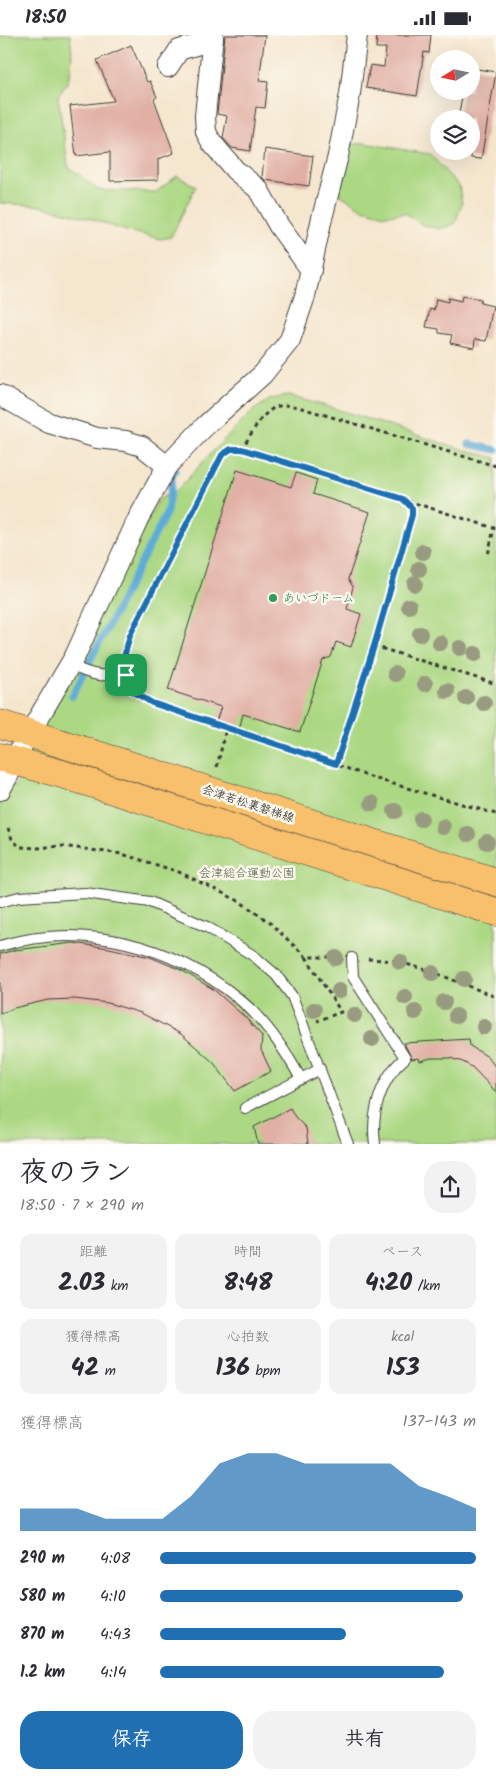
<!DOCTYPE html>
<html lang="ja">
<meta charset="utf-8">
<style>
body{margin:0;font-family:Kalam,"Klee One",sans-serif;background:#f2f2f3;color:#2b2b33;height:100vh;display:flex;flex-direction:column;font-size:19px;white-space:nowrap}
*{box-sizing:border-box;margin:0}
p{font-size:16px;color:#7c7c81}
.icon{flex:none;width:28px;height:28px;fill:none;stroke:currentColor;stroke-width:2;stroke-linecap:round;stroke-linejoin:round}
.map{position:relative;height:1109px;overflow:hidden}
.side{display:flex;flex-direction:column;background:#fff;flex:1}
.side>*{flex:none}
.needle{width:32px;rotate:260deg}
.tools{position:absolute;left:430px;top:15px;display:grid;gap:10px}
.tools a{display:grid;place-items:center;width:50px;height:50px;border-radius:50%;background:#fff;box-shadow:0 5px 20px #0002;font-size:25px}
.pin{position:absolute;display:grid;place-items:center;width:42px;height:42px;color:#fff;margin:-21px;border-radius:10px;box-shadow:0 2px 8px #0006}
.round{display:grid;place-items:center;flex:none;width:52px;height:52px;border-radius:20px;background:#f2f2f3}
.headline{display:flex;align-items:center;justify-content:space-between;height:85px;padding:0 20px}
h1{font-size:28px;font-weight:700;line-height:38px}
.stats{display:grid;grid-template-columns:repeat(3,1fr);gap:8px;height:85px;padding:5px 20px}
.stats div{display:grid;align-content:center;border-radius:12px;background:#f2f2f3;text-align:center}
.stats b{font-size:25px;font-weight:700}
.stats small{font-size:14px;font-weight:400}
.stats p{font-size:14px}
.chart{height:140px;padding:10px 20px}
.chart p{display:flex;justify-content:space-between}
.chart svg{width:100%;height:90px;margin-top:5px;fill:#1f6fb2;opacity:.7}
.cta{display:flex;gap:10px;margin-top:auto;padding:10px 20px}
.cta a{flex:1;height:58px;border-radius:20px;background:#1f6fb2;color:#fff;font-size:20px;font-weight:700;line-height:58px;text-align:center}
.cta a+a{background:#f2f2f3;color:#2b2b33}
ul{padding:0 20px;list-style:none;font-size:16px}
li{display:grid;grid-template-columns:80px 60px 1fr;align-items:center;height:38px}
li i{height:12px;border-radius:6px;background:#1f6fb2}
.status{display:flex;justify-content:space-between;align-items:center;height:35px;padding:0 25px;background:#fff;direction:ltr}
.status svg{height:14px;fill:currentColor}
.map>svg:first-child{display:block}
.green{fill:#acd883;stroke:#647a50}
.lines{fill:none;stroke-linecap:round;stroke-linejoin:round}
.stream{stroke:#5fabd8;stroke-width:7}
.building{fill:#e1afa4}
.lane-casing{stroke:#3d3a37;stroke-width:12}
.street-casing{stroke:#3d3a37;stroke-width:22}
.primary-casing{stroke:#3d3a37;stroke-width:29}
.path{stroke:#3d3a37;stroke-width:3;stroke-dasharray:4 4;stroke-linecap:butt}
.lane{stroke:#fff;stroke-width:10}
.street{stroke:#fff;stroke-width:20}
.primary{stroke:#f8bf6c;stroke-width:28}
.tree{fill:#999b80}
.route-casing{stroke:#fff;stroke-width:10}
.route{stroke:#1f6fb2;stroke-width:6}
.leisure-dot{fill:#2e9e5b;stroke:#fbf7ec;stroke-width:2}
.labels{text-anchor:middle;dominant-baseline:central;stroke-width:5;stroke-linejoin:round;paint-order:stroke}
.leisure-label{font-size:12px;fill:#27864d;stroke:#fbf7ec;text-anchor:start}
.street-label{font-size:12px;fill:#1c1c1c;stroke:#fbf7ec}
.park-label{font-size:12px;fill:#4e5e40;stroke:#fbf7ec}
</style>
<div class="status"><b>18:50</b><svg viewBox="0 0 49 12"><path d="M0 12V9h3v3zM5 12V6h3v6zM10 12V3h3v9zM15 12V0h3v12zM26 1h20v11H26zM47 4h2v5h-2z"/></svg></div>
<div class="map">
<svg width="496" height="1109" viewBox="0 0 496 1109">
<rect width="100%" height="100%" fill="#fbf7ec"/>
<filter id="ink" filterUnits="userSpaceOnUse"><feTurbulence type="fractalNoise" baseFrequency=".02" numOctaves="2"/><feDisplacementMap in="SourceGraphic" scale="10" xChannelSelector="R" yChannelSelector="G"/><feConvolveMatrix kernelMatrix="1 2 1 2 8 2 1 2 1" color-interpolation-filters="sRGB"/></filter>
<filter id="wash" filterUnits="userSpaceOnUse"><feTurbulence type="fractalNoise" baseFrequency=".0096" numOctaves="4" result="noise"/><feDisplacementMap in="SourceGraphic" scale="20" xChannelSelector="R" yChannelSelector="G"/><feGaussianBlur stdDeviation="1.12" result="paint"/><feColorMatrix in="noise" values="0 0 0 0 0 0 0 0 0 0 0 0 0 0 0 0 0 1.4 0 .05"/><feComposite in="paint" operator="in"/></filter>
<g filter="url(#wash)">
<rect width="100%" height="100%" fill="#f5e6ce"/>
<g class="green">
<path d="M0,0H70C73,24 74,42 58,61L68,131L98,155L156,157L177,141L196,151L171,202L161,204L123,195L92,184L41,171L0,168Z"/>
<polygon points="364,108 430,119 459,151 462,168 455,189 439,194 423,190 405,178 385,180 363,174 339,159 337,150 349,110"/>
<path d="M288,361C359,378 426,406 496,423V1109H0V748L15,752L53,663L159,464L178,454L216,413L255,374L271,364Z"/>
</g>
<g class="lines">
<g class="stream">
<polyline points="469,409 496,415"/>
<polyline points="72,661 167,477 173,438 175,436"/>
</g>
</g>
<g id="blocks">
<g class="building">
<polygon points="225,0 265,0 259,46 268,47 265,73 256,72 250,116 232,113 223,103 227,81 217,79"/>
<polygon points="377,0 431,0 429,18 424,17 417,61 366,53 370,30 384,32 386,13 376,13"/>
<polygon points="131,10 147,47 150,46 157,62 154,64 174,118 158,124 158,145 110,146 110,117 76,121 70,71 114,66 97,25"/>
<polygon points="471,33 496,37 481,124 471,123 471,84 458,84 463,56 471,56"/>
<polygon points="265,114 313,121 309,151 265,145 262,142"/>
<polygon points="462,261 481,264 480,268 493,271 486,306 475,304 474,313 450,308 452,300 439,298 439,294 426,292 430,274 434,275 436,264 448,267 448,263 461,266"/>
<polygon points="237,435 291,452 296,438 317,445 313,459 370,477 348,544 353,552 347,574 361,579 351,612 336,607 331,622 323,625 300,697 243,679 239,695 215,689 221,672 168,655"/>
<polygon points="73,908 109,913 150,922 181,935 213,954 246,983 262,1001 261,1015 271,1036 235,1056 213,1027 181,999 141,978 108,968 75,964 48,965 14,973 0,979 0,919 15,915"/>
<polygon points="469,1004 470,1011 488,1022 496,1033 496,1057 472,1032 463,1027 450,1023 431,1023 420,1026 419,1023 412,1024 404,1008"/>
<polygon points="290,1073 295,1082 306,1093 308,1109 258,1109 254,1092"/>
</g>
</g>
</g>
<g filter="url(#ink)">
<use href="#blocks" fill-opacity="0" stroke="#3d3a37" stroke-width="1"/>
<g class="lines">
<g class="lane-casing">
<g id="lane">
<path d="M69,630C94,641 100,642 126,639"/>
<polyline points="0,867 19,862 85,858 150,867 207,892 254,921 276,940 292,961 348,1109"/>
<path d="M0,911C83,886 173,910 239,964C265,985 285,1015 301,1044"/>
<path d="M352,923L353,942L405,1023C380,1043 371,1079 375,1109"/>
<polyline points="245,1073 320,1034"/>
</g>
</g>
<g class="street-casing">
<g id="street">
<polyline points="213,0 205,81 206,97 212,108 235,135 258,154 279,191 311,235"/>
<polyline points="168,32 179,15 213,5"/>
<polyline points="0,360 49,388 97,403 126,406 142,411 167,431"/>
<polyline points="0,755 9,739 13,726 75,621 138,484 167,431 205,391 263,339 290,305 305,261 321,187 338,121 350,59 357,0"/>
</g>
</g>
<g class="primary-casing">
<g id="primary">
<polyline points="0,689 496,847"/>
<polyline points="0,722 62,739 496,877"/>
</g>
</g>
<g class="path">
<polyline points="242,414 403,465 412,473 412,480 374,611 335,729"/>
<polyline points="408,466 494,493 488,520"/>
<polyline points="374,611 496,649"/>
<path d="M124,623L130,599L222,419L231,414H242C250,401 261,378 276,372C288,367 303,374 315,377L496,431"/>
<polyline points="129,654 152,668 211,689 335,729 373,743 496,779"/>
<polyline points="217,732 226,694"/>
<polyline points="8,793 12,804 20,812 37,813 61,811 122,819 179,837 239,866 269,887 306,922 337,922"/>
<polyline points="306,922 341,977 317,986"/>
<polyline points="368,924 396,926 433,937 496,962"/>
</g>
<use href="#lane" class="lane"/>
<use href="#street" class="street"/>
<use href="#primary" class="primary"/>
</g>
<g class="tree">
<circle cx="423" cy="517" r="8"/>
<circle cx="419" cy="534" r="8"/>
<circle cx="415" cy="549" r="8"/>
<circle cx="409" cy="571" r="8"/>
<circle cx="420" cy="599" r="8"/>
<circle cx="440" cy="608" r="8"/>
<circle cx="460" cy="613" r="8"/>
<circle cx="475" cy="619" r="8"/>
<circle cx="395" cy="639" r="8"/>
<circle cx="425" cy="649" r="8"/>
<circle cx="447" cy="656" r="8"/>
<circle cx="466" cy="663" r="8"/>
<circle cx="484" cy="668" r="8"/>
<circle cx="372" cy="768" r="8"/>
<circle cx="395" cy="776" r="8"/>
<circle cx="421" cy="784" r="8"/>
<circle cx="443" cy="792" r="8"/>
<circle cx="468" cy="799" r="8"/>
<circle cx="487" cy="807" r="8"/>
<circle cx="336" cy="923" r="8"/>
<circle cx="400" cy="927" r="8"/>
<circle cx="432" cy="938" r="8"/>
<circle cx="464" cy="944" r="8"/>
<circle cx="339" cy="956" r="8"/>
<circle cx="405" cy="962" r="8"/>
<circle cx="444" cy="967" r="8"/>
<circle cx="314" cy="975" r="8"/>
<circle cx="415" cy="977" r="8"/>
<circle cx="354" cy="980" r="8"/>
<circle cx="456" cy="981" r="8"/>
<circle cx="484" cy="992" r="8"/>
<circle cx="372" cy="1004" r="8"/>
</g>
</g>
<g class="lines" filter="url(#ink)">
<g class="route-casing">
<polygon id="route" points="231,414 242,414 403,464 412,473 412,480 374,611 336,729 152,668 129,654 123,626 130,600 222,420"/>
</g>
<use href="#route" class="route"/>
</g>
<circle class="leisure-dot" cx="273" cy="563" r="5"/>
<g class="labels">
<g class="leisure-label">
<text x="283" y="563">あいづドーム</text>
</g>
<g class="street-label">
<text transform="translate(248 769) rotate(18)">会津若松裏磐梯線</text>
</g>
<g class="park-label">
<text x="247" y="838">会津総合運動公園</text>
</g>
</g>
</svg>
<div class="tools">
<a><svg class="needle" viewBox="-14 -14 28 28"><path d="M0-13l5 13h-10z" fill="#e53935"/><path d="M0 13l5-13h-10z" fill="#7c7c81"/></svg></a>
<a><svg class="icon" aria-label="layers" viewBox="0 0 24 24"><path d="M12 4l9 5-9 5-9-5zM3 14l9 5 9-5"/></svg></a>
</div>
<div class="pin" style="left:126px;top:640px;background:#1e9e55"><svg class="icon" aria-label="arrive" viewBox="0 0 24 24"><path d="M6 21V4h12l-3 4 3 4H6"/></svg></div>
</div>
<section class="side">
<div class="headline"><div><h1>夜のラン</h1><p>18:50 · 7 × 290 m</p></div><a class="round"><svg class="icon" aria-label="share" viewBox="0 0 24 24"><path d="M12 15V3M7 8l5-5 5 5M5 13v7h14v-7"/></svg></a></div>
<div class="stats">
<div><p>距離</p><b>2.03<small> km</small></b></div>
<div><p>時間</p><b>8:48</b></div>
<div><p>ペース</p><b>4:20<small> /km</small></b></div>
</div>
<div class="stats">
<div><p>獲得標高</p><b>42<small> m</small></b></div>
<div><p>心拍数</p><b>136<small> bpm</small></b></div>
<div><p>kcal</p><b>153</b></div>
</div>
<div class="chart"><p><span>獲得標高</span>137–143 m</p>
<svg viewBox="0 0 160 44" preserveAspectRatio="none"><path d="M0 44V33L10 33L20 33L30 38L40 38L50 38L60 27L70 11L80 6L90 6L100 11L110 11L120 11L130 11L140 22L150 27L160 33V44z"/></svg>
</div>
<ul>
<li><b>290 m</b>4:08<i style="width:100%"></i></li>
<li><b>580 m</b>4:10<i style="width:96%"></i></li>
<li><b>870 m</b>4:43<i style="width:59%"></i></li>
<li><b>1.2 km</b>4:14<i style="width:90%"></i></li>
</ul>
<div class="cta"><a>保存</a><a>共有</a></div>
</section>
